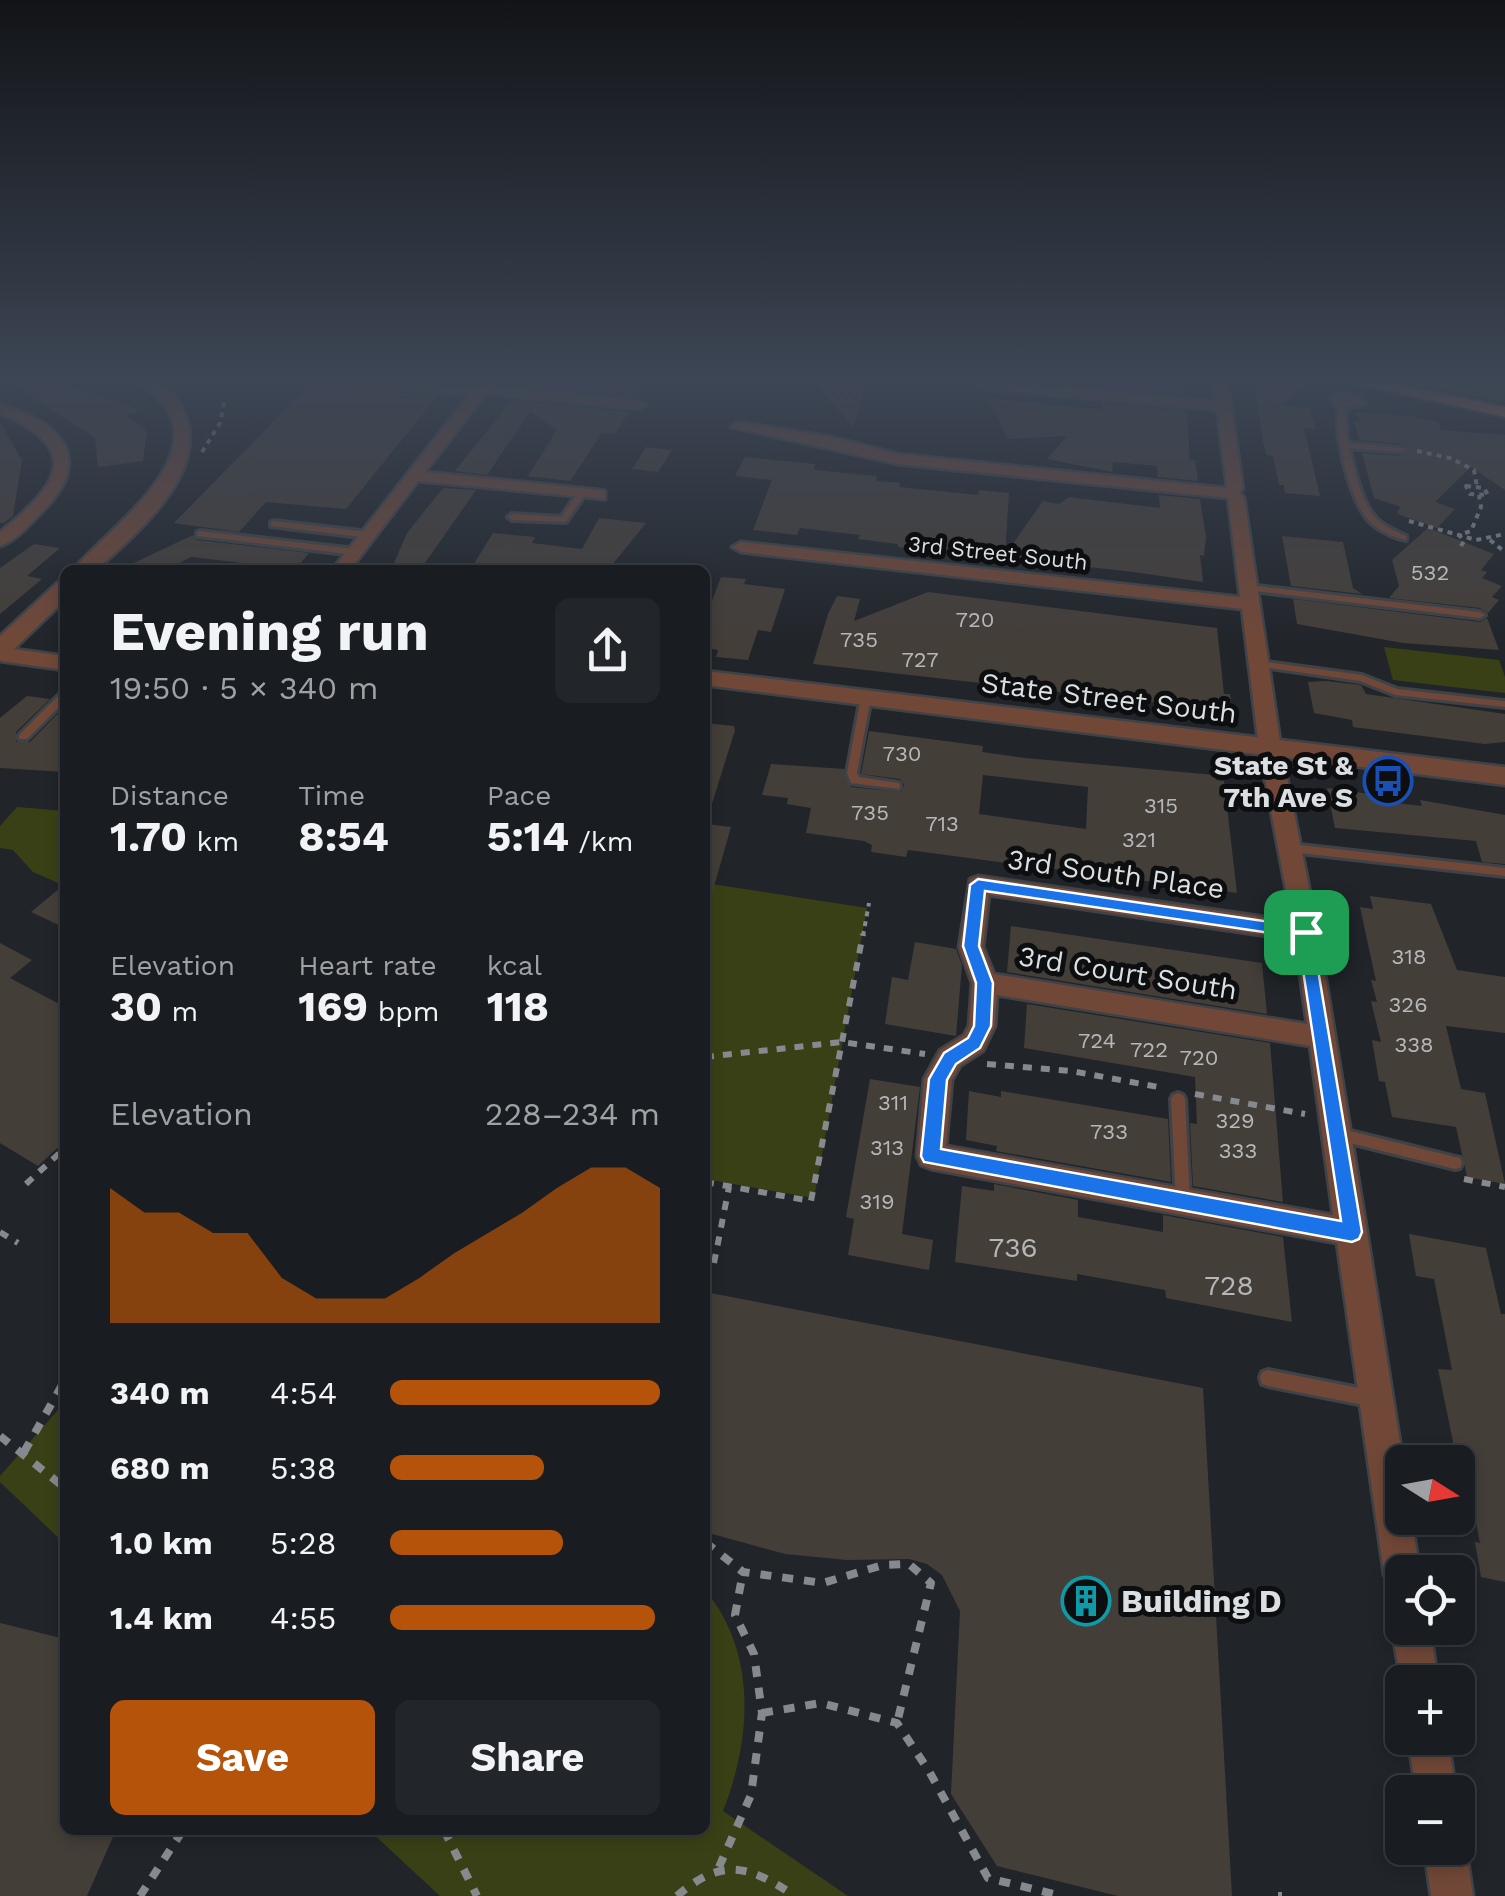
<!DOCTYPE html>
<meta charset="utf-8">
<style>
body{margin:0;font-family:"Work Sans",sans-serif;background:#222529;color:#f1f3f6;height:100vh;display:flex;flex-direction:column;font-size:38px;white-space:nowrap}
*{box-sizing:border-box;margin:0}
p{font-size:32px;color:#9fa1a5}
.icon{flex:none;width:55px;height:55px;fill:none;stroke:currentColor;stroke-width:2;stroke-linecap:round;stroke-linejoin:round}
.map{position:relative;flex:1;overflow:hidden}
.panel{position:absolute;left:60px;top:565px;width:650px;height:1270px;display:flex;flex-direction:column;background:#191c20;border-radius:15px;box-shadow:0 5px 15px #0003,0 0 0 2px #373a3e}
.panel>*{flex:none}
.needle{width:65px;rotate:101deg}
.buttons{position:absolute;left:1385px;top:1445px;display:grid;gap:20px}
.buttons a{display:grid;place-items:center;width:90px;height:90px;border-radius:15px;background:#191c20;box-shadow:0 5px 15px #0003,0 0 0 2px #373a3e;font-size:50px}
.pin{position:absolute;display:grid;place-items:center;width:85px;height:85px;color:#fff;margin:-42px;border-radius:20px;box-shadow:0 5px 15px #0006}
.round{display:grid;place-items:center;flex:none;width:105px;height:105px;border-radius:15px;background:#222529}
.headline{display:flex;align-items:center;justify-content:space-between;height:170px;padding:0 50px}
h1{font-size:55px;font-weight:700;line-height:75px}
.stats{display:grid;grid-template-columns:repeat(3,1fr);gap:15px;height:170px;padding:10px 50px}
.stats div{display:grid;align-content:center}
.stats b{font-size:42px;font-weight:700}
.stats small{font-size:28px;font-weight:400}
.stats p{font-size:28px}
.chart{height:280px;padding:20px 50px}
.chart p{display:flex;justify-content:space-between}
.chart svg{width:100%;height:180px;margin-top:10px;fill:#b45309;opacity:.7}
.action{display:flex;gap:20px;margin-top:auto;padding:20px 50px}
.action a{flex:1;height:115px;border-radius:15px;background:#b45309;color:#fff;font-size:40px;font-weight:700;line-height:115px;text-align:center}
.action a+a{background:#222529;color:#f1f3f6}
ul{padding:0 50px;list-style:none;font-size:32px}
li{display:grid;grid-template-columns:160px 120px 1fr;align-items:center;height:75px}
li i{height:25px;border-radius:12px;background:#b45309}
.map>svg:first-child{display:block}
.green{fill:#3a4015}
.building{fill:#443e39;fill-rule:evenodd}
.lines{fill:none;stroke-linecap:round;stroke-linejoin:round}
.service-casing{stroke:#3f4347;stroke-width:6}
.minor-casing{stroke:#3f4347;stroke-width:5}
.tertiary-casing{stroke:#3f4347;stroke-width:5}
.primary-casing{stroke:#3f4347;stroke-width:5}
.path-far2{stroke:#86898d;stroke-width:4;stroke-dasharray:5 5;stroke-linecap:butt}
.path-far1{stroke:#86898d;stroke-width:6;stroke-dasharray:9 9;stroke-linecap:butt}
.path{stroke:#86898d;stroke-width:8;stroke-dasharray:11 11;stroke-linecap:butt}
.service{fill:#714838;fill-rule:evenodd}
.minor{fill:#714838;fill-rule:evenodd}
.tertiary{fill:#714838;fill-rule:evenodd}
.primary{fill:#bc6948;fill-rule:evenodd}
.route{fill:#1a73e8;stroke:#fff;stroke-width:2.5;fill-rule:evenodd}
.labels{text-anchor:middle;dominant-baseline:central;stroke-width:10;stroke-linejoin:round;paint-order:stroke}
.far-street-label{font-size:22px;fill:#dcdfe2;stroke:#0c0e10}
.number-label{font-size:22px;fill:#b6b7b8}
.street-label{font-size:28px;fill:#dcdfe2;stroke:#0c0e10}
.poi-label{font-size:28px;font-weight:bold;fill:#dcdfe2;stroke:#0c0e10;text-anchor:end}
.near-number-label{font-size:28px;fill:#b6b7b8}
.near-poi-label{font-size:32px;font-weight:bold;fill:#dcdfe2;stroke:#0c0e10;text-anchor:start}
</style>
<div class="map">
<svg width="1505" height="1896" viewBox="0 0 1505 1896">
<rect width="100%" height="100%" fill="#21252a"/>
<g class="green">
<polygon points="1371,377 1452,377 1505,384 1505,402"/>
<polygon points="1384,647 1499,660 1505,677 1505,693 1393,680"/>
<polygon points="17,807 65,811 65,886 33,872 13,850 0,848 0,826"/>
<polygon points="705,883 867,908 814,1198 705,1179"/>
<polygon points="65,1402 65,1544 0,1482 0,1476"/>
<path d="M705,1590C758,1653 751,1740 723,1811L848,1896H440L369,1830H705Z"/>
</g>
<g class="building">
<polygon points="1,377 43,377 142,410 126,415 147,431 143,461 98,467 95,438"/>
<polygon points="317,377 362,377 358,381 362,389 438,395 346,509 266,502 239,532 174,523"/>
<polygon points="529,377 649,377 637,397 523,385"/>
<polygon points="834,377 869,377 853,427 813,381"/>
<polygon points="1102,377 1185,379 1186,395 1102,388"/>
<polygon points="1253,377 1276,377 1304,386 1281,405 1310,408 1316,429 1304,428 1320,496 1285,493 1284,485 1279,485 1273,456 1267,455 1263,442"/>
<polygon points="988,398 1102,410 1102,403 1187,411 1190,460 1195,460 1198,481 1158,477 1157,466 1113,462 1112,472 1047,459 1067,436 1008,439"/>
<polygon points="512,400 629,412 615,434 602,433 570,481 528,476 557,430 530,412 487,475 455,471"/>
<polygon points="1356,412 1412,416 1438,422 1441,430 1505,435 1505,490 1471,467 1435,502 1455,509 1437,528 1400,515 1397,512 1401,507 1374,498 1362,453 1401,456 1408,449 1401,444 1359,440 1354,421 1360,422"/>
<polygon points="0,422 22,460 13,516 4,523 0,523"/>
<polygon points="646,447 672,450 658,472 632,469"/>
<polygon points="745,457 815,464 814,470 877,476 876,481 900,483 899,487 978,495 979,490 1009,493 1005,555 1043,501 1059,504 1069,497 1160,508 1159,495 1200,499 1206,537 1204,556 1200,555 1203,582 1126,571 898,547 898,544 858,539 860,535 800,528 797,535 753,530 772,480 735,476"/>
<polygon points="443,488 476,490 420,570 391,570 407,533"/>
<polygon points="599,518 646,523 608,570 470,570 493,533 535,537 532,543 582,549"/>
<polygon points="1428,528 1494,554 1481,570 1487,572 1482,578 1502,586 1492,597 1499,600 1488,613 1480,608 1389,598 1399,586 1392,560"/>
<polygon points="193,535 197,540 309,553 296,569 191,557 166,570 119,570"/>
<polygon points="1282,536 1343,542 1353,588 1362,594 1291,586"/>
<polygon points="34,544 60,548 27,576 42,579 0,614 0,568"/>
<polygon points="721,577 746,579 744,584 785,589 771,632 758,630 748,660 716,657 718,650 705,648 705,619"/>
<polygon points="928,592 1217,628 1224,694 1230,694 1233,718 1225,717 1226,722 1204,718 1203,714 1196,710 1158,703 813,664 828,614 837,596 860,599 854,621"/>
<polygon points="1293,599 1480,622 1487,618 1499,650 1403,643 1297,624"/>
<polygon points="1326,681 1361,685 1366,694 1505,714 1505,742 1485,744 1353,727 1352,720 1314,713 1308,682"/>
<polygon points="27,696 50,699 16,732 16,742 30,742 65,706 65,772 0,768 0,718"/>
<polygon points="705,723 734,726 735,730 710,810 705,809"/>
<path d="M869,731L983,746L982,752L1025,758L1215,775L1216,780L1224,781L1237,893L908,850L906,857L871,852L872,845L864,841L806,833L811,808L787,804L788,798L762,795L771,764L844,769L851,787L901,792L904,785L900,779L861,774ZM983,775L1088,787L1086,829L979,814Z"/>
<polygon points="1327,788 1370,794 1380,801 1422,806 1420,800 1505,815 1505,864 1482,862 1476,841 1335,828"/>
<polygon points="705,824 731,827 711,897 705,896"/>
<polygon points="65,884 65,928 31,912"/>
<polygon points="1370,896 1431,904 1457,970 1505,977 1505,1033 1446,1026 1461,1089 1485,1093 1505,1184 1467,1177 1456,1127 1392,1117 1385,1082 1379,1081 1372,1040 1381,1042 1371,1001 1377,1002 1371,980 1376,981 1360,907 1373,909"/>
<polygon points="1011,926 1262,963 1267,1014 1007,972"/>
<polygon points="915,942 956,949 962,965 956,1036 885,1024 892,977 908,980"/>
<polygon points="0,943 32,960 10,978 65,1007 65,1141 38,1166 0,1143"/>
<polygon points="1027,1004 1270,1043 1283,1202 1193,1186 1190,1123 1197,1124 1195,1077 1024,1048"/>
<polygon points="870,1079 920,1087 902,1234 933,1240 929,1270 848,1255 854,1219 846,1217"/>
<polygon points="969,1091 1001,1097 1001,1091 1168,1119 1171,1182 996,1151 997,1146 966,1140"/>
<polygon points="994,1184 1078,1200 1078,1217 1163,1232 1163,1215 1283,1237 1292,1322 1166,1298 1165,1290 1077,1274 1077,1281 955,1262 962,1186 994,1191"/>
<polygon points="1409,1234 1486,1248 1501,1314 1505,1314 1505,1582 1481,1577 1475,1542 1480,1543 1469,1486 1462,1485 1438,1369 1452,1370 1434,1279 1416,1276"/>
<polygon points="705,1292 1203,1388 1232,1896 1118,1896 997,1866 951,1794 960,1611 942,1575 927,1564 909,1559 847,1560 785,1554 705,1532"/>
<polygon points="0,1623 65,1639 65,1830 116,1830 87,1896 0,1896"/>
</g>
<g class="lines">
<g class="service-casing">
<g id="service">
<polygon points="1004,377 1012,377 1009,389 1002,387"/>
<polygon points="1066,377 1074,377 1075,395 1068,393"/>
<polygon points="365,381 479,391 483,393 479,395 362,385 362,381"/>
<path d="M1341,393L1359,396L1365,404L1361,406H1347L1345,415L1348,443L1401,448L1405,450L1401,452L1349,448C1354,468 1362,505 1377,519C1385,527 1396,531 1406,536V540C1393,538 1373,528 1365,516C1349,493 1333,433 1339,406H1336L1330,397ZM1341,397L1355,402H1341L1338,398Z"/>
<polygon points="579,491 586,493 566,522 512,520 508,517 512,514 561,517"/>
<polygon points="274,521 369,532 373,535 369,538 271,526 271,522"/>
<polygon points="200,531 355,549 359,552 355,555 197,536 197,532"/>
<polygon points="1249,585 1480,612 1485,615 1480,618 1246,590 1246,586"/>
<polygon points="1259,661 1362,675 1397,689 1503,701 1505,701 1505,707 1395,695 1360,681 1256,666 1254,664"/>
<polygon points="65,692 65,701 27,739 19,739 19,735 61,693"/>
<polygon points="866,694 871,697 857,773 859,777 899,783 900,786 899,789 851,783 847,773 861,697"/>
<polygon points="1291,844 1505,868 1505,876 1291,852 1285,848"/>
<polygon points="1178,1093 1183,1095 1185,1099 1190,1201 1188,1206 1183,1208 1178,1206 1176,1201 1171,1099 1173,1095"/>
<polygon points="1338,1128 1455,1157 1460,1158 1462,1163 1460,1168 1455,1169 1338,1140 1333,1138 1331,1134 1333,1130"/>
<polygon points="1268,1370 1374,1391 1380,1393 1382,1399 1380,1405 1374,1407 1268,1386 1262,1384 1260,1378 1262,1372"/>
</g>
</g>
<g class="minor-casing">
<g id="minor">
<polygon points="483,377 498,377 492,386 639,401 646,405 639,409 486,394 425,472 599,490 605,491 605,499 418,481 350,570 332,570"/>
<path d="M1213,377H1227L1243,489L1239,493L1244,497L1281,748L1318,932L1367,1232L1403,1462L1402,1518H1411L1420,1572H1402V1592L1389,1587L1384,1574L1337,1243L931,1169L921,1165L917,1156L924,1079L940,1050L964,1035L969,1026L972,983L959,947L970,879L978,876L1292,921L1259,748L1242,609L741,552L732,547L741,542L1240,597L1228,498L898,464L731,427L739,422L831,437L898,454L1227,488L1217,410L982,389L975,385L982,381L1216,401ZM989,895L1295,940L1307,1024L994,974L983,947ZM997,995L1310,1046L1333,1215L946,1146L952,1080L960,1066L983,1051L995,1026Z"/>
<path d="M0,404C61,422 96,458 42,512C30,524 16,541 0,546V532C58,485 85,450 0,413Z"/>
<polygon points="1402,1613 1402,1628 1430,1628 1438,1682 1402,1682 1402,1689 1392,1628"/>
<polygon points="1408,1738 1448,1738 1456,1792 1416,1792"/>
<polygon points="1458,1832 1466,1848 1473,1896 1431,1896 1424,1848 1458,1848"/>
</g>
</g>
<g class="tertiary-casing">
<g id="tertiary">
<path d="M131,377C152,377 170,385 181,405C216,468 139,531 96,570H73C103,533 213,458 161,401C152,392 139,386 131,377Z"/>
<polygon points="65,581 65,600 14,649 65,656 65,670 0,661 0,636 57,583"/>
<polygon points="705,671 1505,767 1505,785 705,685"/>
</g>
</g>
<g class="primary-casing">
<polygon id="primary" points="1328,377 1363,377 1505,407 1505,417"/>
</g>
<g class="path-far2">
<polyline points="1417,451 1450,458 1474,470 1477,487"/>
<polyline points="202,452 220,423 225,399"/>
<polygon points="1466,486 1484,488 1488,495 1470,494"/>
<polyline points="1409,521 1476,540 1505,534"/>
<polyline points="1490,540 1505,552"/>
<polyline points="1461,546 1464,541 1459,535 1471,531 1481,507 1479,495"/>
<polyline points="863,936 869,903"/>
</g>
<g class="path-far1">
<polyline points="705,1057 842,1042 925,1054"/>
<polyline points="987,1064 1071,1071 1164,1088"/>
<polyline points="1195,1094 1305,1114"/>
<polyline points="1464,1179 1505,1187"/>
<polyline points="705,1182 811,1201 863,934"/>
<polyline points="26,1184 65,1148"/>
<polyline points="0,1232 18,1243"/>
<polyline points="714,1263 729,1187"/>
</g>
<g class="path">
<polyline points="0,1436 65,1488"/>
<polyline points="24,1452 65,1380"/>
<polyline points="705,1542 743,1572 823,1583 883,1565 909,1564 931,1583 897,1723"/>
<polyline points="762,1713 821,1703 897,1723 929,1771 988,1878 1062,1896"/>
<polyline points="444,1830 477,1896"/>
<polyline points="719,1867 751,1795 762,1713 754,1654 735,1615 743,1572"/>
<polyline points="140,1896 183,1830"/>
<path d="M677,1896C722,1857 748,1865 795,1896"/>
<polyline points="1278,1896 1282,1896"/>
</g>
<use href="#service" class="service"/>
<use href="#minor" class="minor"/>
<use href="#tertiary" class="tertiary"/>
<use href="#primary" class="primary"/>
</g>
<linearGradient id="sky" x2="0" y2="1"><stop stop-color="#121417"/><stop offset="0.59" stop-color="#3d4655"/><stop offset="1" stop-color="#3d4655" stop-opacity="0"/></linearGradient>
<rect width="1505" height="643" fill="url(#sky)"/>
<path class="route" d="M978,879L1311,928L1362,1232L1359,1239L1352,1242L924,1162L921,1156L929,1079L944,1053L968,1038L974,1026L976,983L963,946L970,885ZM985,891L1298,937L1341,1221L941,1149L947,1080L956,1064L980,1048L991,1026L993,983L979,946Z"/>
<defs>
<g id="bus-ring" transform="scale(2.5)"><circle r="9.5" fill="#0c0e10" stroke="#1a4fb4" stroke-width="1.5"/><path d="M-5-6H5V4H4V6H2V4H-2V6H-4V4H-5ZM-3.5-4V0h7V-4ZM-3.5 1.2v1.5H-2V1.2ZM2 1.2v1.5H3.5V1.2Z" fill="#1a4fb4"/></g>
<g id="building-ring" transform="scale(2.5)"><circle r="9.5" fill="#0c0e10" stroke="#0f9aa8" stroke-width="1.5"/><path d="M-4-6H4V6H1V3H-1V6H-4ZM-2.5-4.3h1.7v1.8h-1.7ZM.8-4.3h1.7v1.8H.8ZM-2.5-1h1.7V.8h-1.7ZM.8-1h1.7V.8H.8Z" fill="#0f9aa8"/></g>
</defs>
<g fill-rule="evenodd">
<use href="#bus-ring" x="1388" y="781"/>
<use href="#building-ring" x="1086" y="1601"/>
</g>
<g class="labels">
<g class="far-street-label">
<text transform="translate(998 553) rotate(6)">3rd Street South</text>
</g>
<g class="number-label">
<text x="1430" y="572">532</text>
<text x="975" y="619">720</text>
<text x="859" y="639">735</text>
<text x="920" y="659">727</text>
<text x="902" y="753">730</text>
<text x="1161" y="805">315</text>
<text x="870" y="812">735</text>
<text x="942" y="823">713</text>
<text x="1139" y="839">321</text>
<text x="1409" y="956">318</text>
<text x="1408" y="1004">326</text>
<text x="1097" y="1040">724</text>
<text x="1414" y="1044">338</text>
<text x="1149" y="1049">722</text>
<text x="1199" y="1057">720</text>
<text x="893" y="1102">311</text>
<text x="1235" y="1120">329</text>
<text x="1109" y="1131">733</text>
<text x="887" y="1147">313</text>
<text x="1238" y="1150">333</text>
<text x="877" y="1201">319</text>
</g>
<g class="street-label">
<text transform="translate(1109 698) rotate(7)">State Street South</text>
<text transform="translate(1116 874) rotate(8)">3rd South Place</text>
<text transform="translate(1128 973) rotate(9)">3rd Court South</text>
</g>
<g class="poi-label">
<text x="1353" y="765">State St &amp;<tspan x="1353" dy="32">7th Ave S</tspan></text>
</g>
<g class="near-number-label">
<text x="1013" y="1247">736</text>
<text x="1229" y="1285">728</text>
</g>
<g class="near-poi-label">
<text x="1121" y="1601">Building D</text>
</g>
</g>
</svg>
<div class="buttons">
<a><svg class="needle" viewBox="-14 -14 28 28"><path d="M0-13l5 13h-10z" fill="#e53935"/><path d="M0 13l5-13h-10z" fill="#9fa1a5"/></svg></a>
<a><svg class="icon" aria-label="locate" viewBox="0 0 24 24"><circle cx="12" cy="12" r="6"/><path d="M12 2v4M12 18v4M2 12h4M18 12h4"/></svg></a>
<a>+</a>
<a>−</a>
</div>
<div class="pin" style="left:1306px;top:932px;background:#1e9e55"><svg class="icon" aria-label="arrive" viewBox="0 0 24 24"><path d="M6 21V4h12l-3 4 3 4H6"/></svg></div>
<section class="panel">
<div class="headline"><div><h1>Evening run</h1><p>19:50 · 5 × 340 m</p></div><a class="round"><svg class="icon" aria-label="share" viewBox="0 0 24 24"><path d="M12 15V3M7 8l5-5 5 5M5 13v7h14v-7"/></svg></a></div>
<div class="stats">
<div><p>Distance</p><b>1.70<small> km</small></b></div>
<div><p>Time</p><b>8:54</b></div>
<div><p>Pace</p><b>5:14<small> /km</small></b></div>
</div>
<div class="stats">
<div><p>Elevation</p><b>30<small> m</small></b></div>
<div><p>Heart rate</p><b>169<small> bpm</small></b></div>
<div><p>kcal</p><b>118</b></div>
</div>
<div class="chart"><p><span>Elevation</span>228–234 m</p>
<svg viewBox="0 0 160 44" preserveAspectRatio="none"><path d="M0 44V11L10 17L20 17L30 22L40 22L50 33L60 38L70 38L80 38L90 33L100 27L110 22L120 17L130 11L140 6L150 6L160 11V44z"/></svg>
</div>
<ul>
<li><b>340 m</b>4:54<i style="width:100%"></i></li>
<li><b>680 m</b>5:38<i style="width:57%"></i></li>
<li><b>1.0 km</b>5:28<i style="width:64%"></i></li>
<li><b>1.4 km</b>4:55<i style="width:98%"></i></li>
</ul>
<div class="action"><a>Save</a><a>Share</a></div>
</section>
</div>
